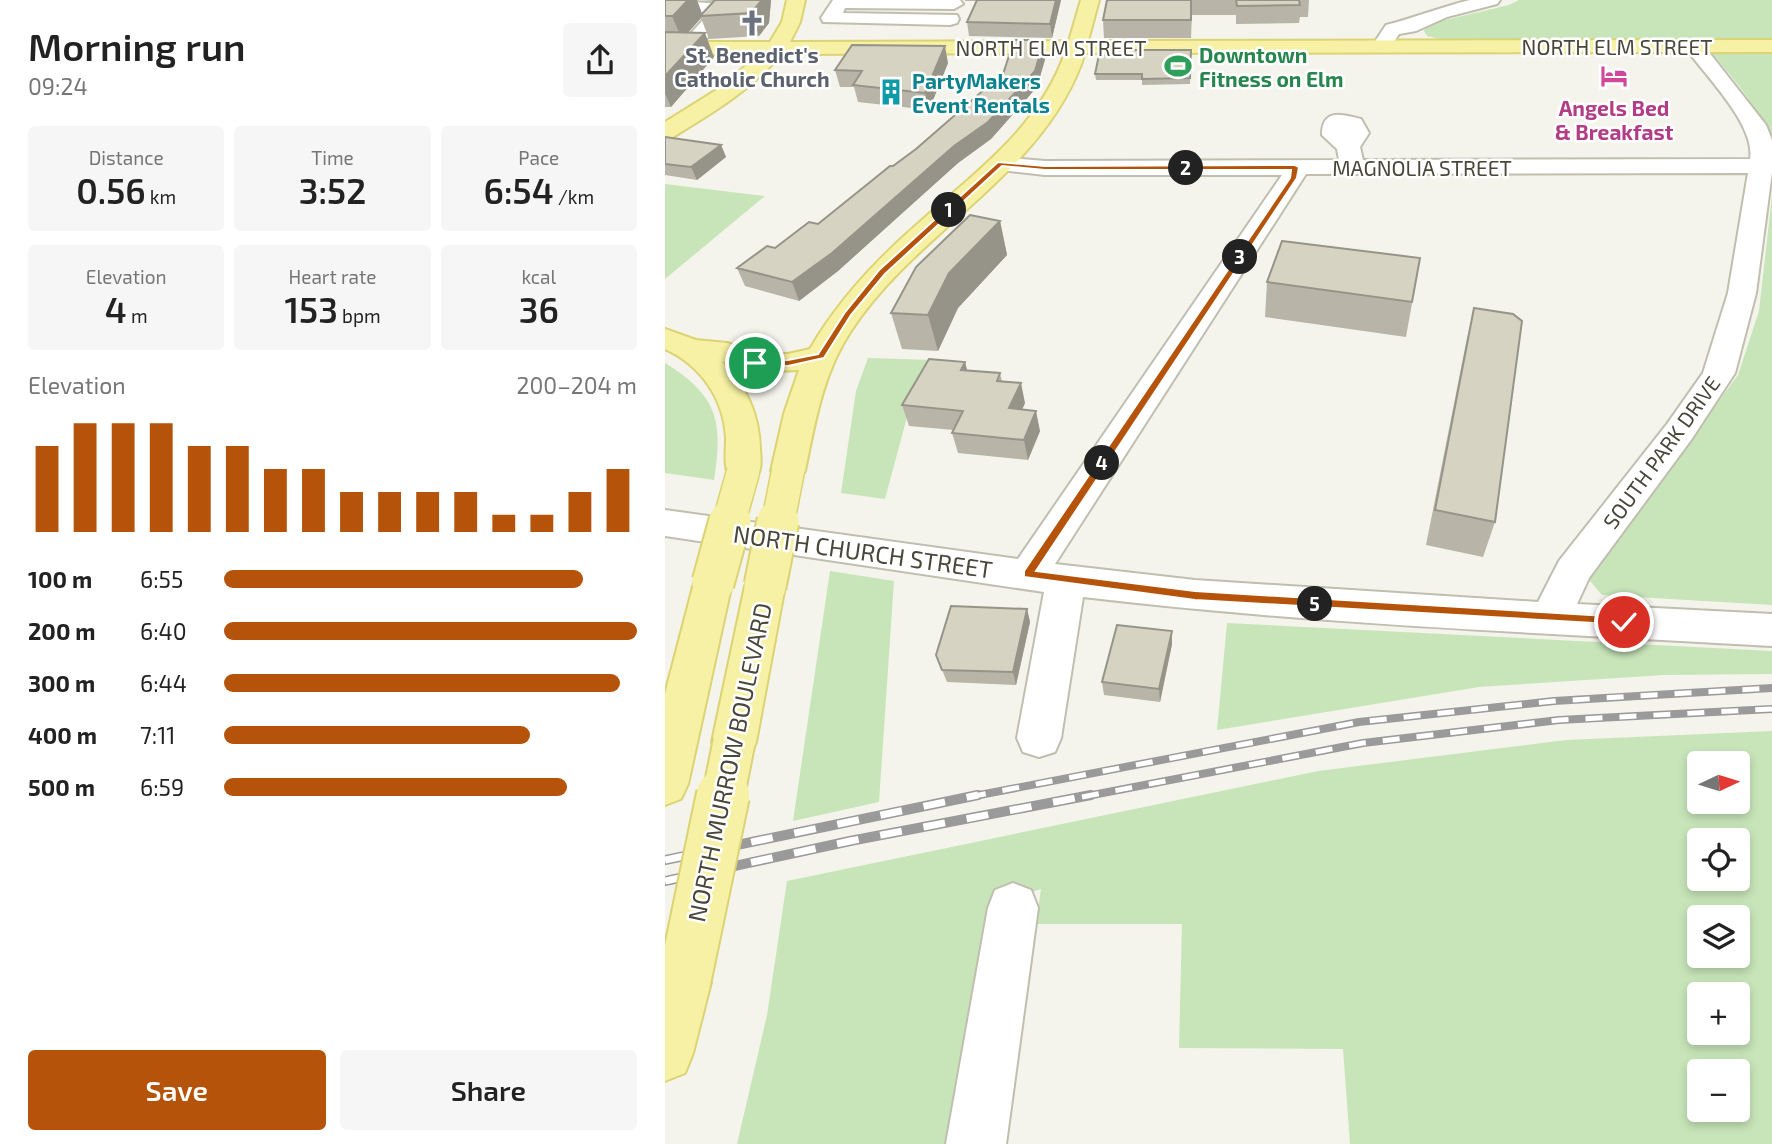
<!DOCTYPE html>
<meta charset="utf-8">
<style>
body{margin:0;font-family:"Exo 2",sans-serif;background:#f6f6f6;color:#222;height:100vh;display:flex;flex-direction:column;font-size:26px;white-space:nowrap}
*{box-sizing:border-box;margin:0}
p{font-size:23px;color:#767676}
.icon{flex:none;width:38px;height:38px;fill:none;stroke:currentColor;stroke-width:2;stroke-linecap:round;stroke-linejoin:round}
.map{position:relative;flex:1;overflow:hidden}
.sheet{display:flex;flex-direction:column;background:#fff;width:665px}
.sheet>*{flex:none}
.needle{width:46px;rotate:86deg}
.controls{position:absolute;left:1022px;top:751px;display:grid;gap:14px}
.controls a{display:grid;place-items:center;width:63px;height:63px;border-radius:7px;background:#fff;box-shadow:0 4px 10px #0003;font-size:35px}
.pin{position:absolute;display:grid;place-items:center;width:60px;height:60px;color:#fff;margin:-30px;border:4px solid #fff;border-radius:50%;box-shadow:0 2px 7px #0007}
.km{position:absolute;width:35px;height:35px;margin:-18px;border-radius:50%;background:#222;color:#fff;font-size:19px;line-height:35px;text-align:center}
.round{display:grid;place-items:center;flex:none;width:74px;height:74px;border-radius:7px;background:#f6f6f6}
.overview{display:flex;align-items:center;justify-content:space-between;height:119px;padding:0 28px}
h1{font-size:38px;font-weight:600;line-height:52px}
.metrics{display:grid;grid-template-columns:repeat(3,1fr);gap:10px;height:119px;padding:7px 28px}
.metrics div{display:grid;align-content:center;border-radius:7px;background:#f6f6f6;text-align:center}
.metrics b{font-size:35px;font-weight:600}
.metrics small{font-size:19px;font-weight:400}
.metrics p{font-size:19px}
.chart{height:196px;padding:14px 28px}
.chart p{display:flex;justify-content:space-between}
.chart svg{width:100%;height:126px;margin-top:7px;stroke:#b45309;stroke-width:6}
.primary-button{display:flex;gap:14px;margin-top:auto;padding:14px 28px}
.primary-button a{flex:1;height:80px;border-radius:7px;background:#b45309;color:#fff;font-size:28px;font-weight:600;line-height:80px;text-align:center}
.primary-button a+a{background:#f6f6f6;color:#222}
ul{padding:0 28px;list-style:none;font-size:23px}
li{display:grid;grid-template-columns:112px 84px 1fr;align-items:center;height:52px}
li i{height:18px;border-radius:9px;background:#b45309}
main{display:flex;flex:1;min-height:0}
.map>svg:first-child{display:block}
.green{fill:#c7e5b9;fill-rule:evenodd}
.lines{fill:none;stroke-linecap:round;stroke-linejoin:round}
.minor-casing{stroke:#c0beaf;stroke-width:4}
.major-casing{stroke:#dbd374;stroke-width:4}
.minor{fill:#fff;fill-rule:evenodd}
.major{fill:#f6f1a4;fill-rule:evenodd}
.rail-far1-casing{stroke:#9a9a9a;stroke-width:8}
.rail-casing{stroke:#9a9a9a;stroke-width:10}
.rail-far1{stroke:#fff;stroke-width:5;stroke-dasharray:17;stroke-linecap:butt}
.rail{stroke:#fff;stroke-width:7;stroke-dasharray:22;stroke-linecap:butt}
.major-bridge-far2-casing{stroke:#dbd374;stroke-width:35;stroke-linecap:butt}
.major-bridge-far1-casing{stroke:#dbd374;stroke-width:45;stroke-linecap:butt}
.major-bridge-casing{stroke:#dbd374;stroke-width:56;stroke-linecap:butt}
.major-bridge-far2{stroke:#f6f1a4;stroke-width:32}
.major-bridge-far1{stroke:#f6f1a4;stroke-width:41}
.major-bridge{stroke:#f6f1a4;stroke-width:52}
.wall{fill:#b8b5a8}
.shaded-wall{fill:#969488}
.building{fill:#d6d3c3;stroke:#969488;stroke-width:2}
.route{fill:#b45309;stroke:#fff;stroke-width:2}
.labels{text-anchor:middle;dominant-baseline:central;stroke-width:5;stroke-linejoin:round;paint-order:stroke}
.far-street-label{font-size:21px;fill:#49473a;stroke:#fff}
.far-worship-label{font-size:21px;font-weight:bold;fill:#5b616d;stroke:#fff}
.far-leisure-label{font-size:21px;font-weight:bold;fill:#27864d;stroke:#fff;text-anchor:start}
.far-culture-label{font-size:21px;font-weight:bold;fill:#0d838f;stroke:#fff;text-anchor:start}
.far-hotel-label{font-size:21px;font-weight:bold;fill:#b23c85;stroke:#fff}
.street-label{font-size:24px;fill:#49473a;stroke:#fff}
</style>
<main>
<section class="sheet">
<div class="overview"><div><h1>Morning run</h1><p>09:24</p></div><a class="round"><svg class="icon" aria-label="share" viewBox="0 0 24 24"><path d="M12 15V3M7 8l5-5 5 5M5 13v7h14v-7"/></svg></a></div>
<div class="metrics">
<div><p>Distance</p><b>0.56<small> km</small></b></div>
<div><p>Time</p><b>3:52</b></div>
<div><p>Pace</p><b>6:54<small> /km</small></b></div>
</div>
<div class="metrics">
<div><p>Elevation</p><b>4<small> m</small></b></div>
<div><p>Heart rate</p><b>153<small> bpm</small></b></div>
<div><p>kcal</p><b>36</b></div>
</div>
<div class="chart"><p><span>Elevation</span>200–204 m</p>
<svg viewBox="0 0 160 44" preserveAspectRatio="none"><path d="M5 44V14M15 44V6M25 44V6M35 44V6M45 44V14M55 44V14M65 44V22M75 44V22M85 44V30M95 44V30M105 44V30M115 44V30M125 44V38M135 44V38M145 44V30M155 44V22"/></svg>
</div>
<ul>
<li><b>100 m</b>6:55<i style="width:87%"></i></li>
<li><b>200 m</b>6:40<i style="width:100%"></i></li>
<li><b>300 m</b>6:44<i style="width:96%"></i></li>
<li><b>400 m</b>7:11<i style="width:74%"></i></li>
<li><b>500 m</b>6:59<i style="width:83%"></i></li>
</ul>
<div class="primary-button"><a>Save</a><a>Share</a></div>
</section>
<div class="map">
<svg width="1107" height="1144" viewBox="0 0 1107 1144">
<rect width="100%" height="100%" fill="#f5f4ec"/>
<g class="green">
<path d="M854,0H1107V143C1097,108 1059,69 1037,40H779L762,36L759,31L761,27L776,21L844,5Z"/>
<polygon points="0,184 100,196 0,279"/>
<polygon points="1107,196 1107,605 937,595 925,581 928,570 1073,375 1094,311"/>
<polygon points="203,358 269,360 249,391 220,499 176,493 191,391"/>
<path d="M0,363C53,396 58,421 49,480L0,473Z"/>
<polygon points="165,571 229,581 214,802 128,821"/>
<polygon points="562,623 1107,651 1107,674 999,675 814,687 552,730"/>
<path d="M1107,731V1144H685L678,1049L514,1048L517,924H371L376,889L322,906L281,1144H72L102,1015L122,881L653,771L901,740ZM1034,763H1073V802H1034ZM1034,840H1073V878H1034ZM1034,917H1073V956H1034ZM1034,994H1073V1032H1034ZM1034,1071H1073V1110H1034Z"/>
</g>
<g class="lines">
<g class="minor-casing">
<g id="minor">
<polygon points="168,0 295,0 298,4 289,9 180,8 178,13 292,15 294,19 292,23 285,25 158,22 156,18"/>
<path d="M805,0H835L832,4L782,17L751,31L734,34L724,50H710L707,46L721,25C749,18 776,7 805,0Z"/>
<polygon points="28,2 58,4 67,9 30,52 23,54 13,48 44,13 20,14 0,22 0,8"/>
<path d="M1029,40L1036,42L1101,125L1107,140V172L1091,293L1070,373L1026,440L924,578L912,604L1107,614V646C877,633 647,624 418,597L396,738L390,752L374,757L358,752L352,738L379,592L0,536V510L353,559L617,175H380L327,169L323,164L327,159L335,157L380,161L674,160L672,149L657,135C657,108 677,114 696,119L704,133L695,147L698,160L1085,159C1091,125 1039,74 1019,46ZM1083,173L1063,293L1038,373L1002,424L894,561L873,602L530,580L390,564L641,174Z"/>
<polygon points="348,883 366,890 373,908 341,1144 281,1144 323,908 330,890"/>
</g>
</g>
<g class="major-casing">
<g id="major">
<path d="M122,0H140L135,22L125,42L404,41L416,0H434L423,41L1107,40V52L420,53C382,173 252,229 186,331C158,373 150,422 140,471L135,479L123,483L111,479L106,471L119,414L134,370L90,372L56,361C81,386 94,413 95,449C96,461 97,470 90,480L78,484L66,480C58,468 61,453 61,438C59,399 36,365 0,349V329L31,340L62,343L94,354H123L145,349C174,299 213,258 256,221C312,171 374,127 400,53L116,54C87,90 47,113 8,137L0,139V122L53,89L95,54H0V42H105L117,22Z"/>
<polygon points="48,568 62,573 67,583 23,784 16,799 0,805 0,694 29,583 34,573"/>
<polygon points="100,571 114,575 120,586 91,742 85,756 69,761 53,756 47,742 80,586 86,575"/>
<polygon points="19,955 38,963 46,982 28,1053 20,1073 0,1081 0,964"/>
</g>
</g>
<use href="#minor" class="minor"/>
<use href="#major" class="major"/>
<g class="rail-far1-casing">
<g id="rail-far1">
<polyline points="304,797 694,722 889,701 1107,688"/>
<polyline points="417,797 698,743 894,720 1107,709"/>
</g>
</g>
<g class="rail-casing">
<g id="rail">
<polyline points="0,860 313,795"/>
<polyline points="0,881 185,841 426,795"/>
</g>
</g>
<use href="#rail-far1" class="rail-far1"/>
<use href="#rail" class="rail"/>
<g class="major-bridge-far2-casing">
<g id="major-bridge-far2">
<polyline points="64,522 78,472"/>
<polyline points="113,522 123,471"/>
</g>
</g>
<g class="major-bridge-far1-casing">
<g id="major-bridge-far1">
<polyline points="48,583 65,521"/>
<polyline points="100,586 113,521"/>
<polyline points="58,797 69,742"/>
</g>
</g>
<g class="major-bridge-casing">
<polyline id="major-bridge" points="19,982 58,795"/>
</g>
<use href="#major-bridge-far2" class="major-bridge-far2"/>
<use href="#major-bridge-far1" class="major-bridge-far1"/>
<use href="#major-bridge" class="major-bridge"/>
</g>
<g class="wall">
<polygon points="0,0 37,14 49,1 35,0 106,0 104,23 94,36 44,39 36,18 23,33 49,57 6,107 0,107"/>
<polygon points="300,0 396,0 387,38 304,36 302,22 312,1 300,1"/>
<polygon points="442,0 644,0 643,17 635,17 634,23 571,24 571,15 527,15 526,38 439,38 438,20"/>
<polygon points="379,40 381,56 372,87 326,139 293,163 173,271 134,301 80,286 72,268 110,248 153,224 228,166 333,90"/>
<polygon points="526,50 525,84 477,85 477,80 431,80 430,74"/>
<polygon points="283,63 264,110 193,102 189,87 175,87 170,70"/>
<polygon points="0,137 56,145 61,157 32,180 0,175"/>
<polygon points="335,221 342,255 293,308 273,351 237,349 226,313"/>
<polygon points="755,258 741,337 600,317 602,282"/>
<polygon points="809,308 830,522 818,557 761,545 801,343"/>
<polygon points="300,362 302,370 335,373 337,381 360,403 357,409 375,431 363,460 293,453 287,433 289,430 244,426 237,405"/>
<polygon points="362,609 365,622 351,685 282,682 271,655"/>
<polygon points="507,631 507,644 495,702 439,695 437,682"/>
</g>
<g class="shaded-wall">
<polygon points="0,0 32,0 38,16 35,16 36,18 17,39"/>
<polygon points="97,0 106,0 104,23 94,36 86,13"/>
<polygon points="391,0 396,0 387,38 385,24"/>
<polygon points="40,33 49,57 6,107 0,93 0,76"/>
<polygon points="379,40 381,56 372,87 326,139 293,163 173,271 134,301 127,282 289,146"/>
<polygon points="280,46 283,63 264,110 260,93"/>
<polygon points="56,145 61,157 32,180 26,167"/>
<polygon points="335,221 342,255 293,308 273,351 263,315 284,273"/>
<polygon points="300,362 305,382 296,370"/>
<polygon points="356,383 360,403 349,428 344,408"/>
<polygon points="371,411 375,431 363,460 359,440"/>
<polygon points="362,609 365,622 351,685 348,672"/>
<polygon points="507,631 507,644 495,702 494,689"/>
</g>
<g class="building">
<polygon points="0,0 23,0 8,16 0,16"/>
<polygon points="50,0 97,0 86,13 35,16"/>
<polygon points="312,0 391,0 385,24 302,22"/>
<polygon points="442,0 526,0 526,20 438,20"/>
<polygon points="571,0 634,0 635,5 572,6"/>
<polygon points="0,32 40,33 0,76"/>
<polygon points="349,40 379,40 370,71 323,122 289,146 167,253 127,282 72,268 102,246 110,248 144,222 153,224 225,166 228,166 251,149 321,88 333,90"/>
<polygon points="187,45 280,46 260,93 188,85 197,71 170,70"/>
<polygon points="435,50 526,50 525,78 477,79 477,74 430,74"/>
<polygon points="0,137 56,145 26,167 0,164"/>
<polygon points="305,215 335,221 284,273 263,315 226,313 251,267"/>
<polygon points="617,241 755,258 747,302 602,282"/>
<polygon points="809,308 848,314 857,321 830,522 770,510"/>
<polygon points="264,359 300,362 296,370 335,373 332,381 356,383 344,408 371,411 359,440 287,433 298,411 237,405"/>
<polygon points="286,606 362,609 348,672 277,670 271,655"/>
<polygon points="452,625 507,631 494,689 437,682"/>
</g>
<polygon class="route" points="333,162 380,166 630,165 634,167 632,178 371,571 530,591 959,617 963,619 963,625 530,600 359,577 359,571 625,178 626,170 380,170 337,166 220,274 186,315 159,358 123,366 87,365 87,362 90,361 123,360 153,354 180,312 214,270"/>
<defs>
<g id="church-bare" transform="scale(2.1)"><path d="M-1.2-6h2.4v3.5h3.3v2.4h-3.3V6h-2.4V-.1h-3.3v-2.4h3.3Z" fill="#6b7280" stroke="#fff" stroke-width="2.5" paint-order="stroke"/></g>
<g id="stadium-bare" transform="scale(2.1)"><path d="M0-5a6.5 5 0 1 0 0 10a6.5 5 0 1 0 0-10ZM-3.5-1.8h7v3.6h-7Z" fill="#2e9e5b" stroke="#fff" stroke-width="2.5" paint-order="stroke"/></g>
<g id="hotel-bare" transform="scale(2.1)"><path d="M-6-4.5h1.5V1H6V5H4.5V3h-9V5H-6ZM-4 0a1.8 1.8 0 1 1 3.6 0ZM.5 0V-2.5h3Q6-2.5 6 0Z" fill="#d1479c" stroke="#fff" stroke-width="2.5" paint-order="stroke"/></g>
<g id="building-bare" transform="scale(2.1)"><path d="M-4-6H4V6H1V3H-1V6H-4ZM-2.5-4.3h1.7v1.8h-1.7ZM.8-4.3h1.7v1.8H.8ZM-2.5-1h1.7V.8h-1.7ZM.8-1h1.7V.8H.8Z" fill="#0f9aa8" stroke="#fff" stroke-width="2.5" paint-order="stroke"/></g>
</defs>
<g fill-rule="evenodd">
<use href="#church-bare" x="87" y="23"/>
<use href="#stadium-bare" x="513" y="66"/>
<use href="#hotel-bare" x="949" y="76"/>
<use href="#building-bare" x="226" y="92"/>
</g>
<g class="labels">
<g class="far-street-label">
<text x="952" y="46">NORTH ELM STREET</text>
<text x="386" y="47">NORTH ELM STREET</text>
<text x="757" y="167">MAGNOLIA STREET</text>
<text transform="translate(996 452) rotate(-54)">SOUTH PARK DRIVE</text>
</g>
<g class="far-worship-label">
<text x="87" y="54">St. Benedict's<tspan x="87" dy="24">Catholic Church</tspan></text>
</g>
<g class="far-leisure-label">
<text x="534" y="54">Downtown<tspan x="534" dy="24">Fitness on Elm</tspan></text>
</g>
<g class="far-culture-label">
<text x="247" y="80">PartyMakers<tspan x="247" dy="24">Event Rentals</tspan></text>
</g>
<g class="far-hotel-label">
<text x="949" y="107">Angels Bed<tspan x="949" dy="24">&amp; Breakfast</tspan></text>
</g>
<g class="street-label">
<text transform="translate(198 551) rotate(8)">NORTH CHURCH STREET</text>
<text transform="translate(64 762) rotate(-78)">NORTH MURROW BOULEVARD</text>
</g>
</g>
</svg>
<div class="controls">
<a><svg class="needle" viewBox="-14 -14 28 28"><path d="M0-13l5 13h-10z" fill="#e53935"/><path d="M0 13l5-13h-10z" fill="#767676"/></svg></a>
<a><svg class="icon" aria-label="locate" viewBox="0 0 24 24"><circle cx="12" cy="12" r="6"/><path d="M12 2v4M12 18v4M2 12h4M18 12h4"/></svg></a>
<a><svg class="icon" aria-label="layers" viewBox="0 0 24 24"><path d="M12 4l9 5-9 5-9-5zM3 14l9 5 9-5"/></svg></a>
<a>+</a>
<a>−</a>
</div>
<div class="pin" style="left:90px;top:363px;background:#1e9e55"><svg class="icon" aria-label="arrive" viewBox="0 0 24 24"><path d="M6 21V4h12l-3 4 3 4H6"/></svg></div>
<div class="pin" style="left:959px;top:622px;background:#d93025"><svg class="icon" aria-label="check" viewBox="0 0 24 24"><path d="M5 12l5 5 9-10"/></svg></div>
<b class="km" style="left:284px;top:210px">1</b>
<b class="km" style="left:521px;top:168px">2</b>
<b class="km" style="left:575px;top:257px">3</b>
<b class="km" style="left:437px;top:463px">4</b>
<b class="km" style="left:650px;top:604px">5</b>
</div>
</main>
